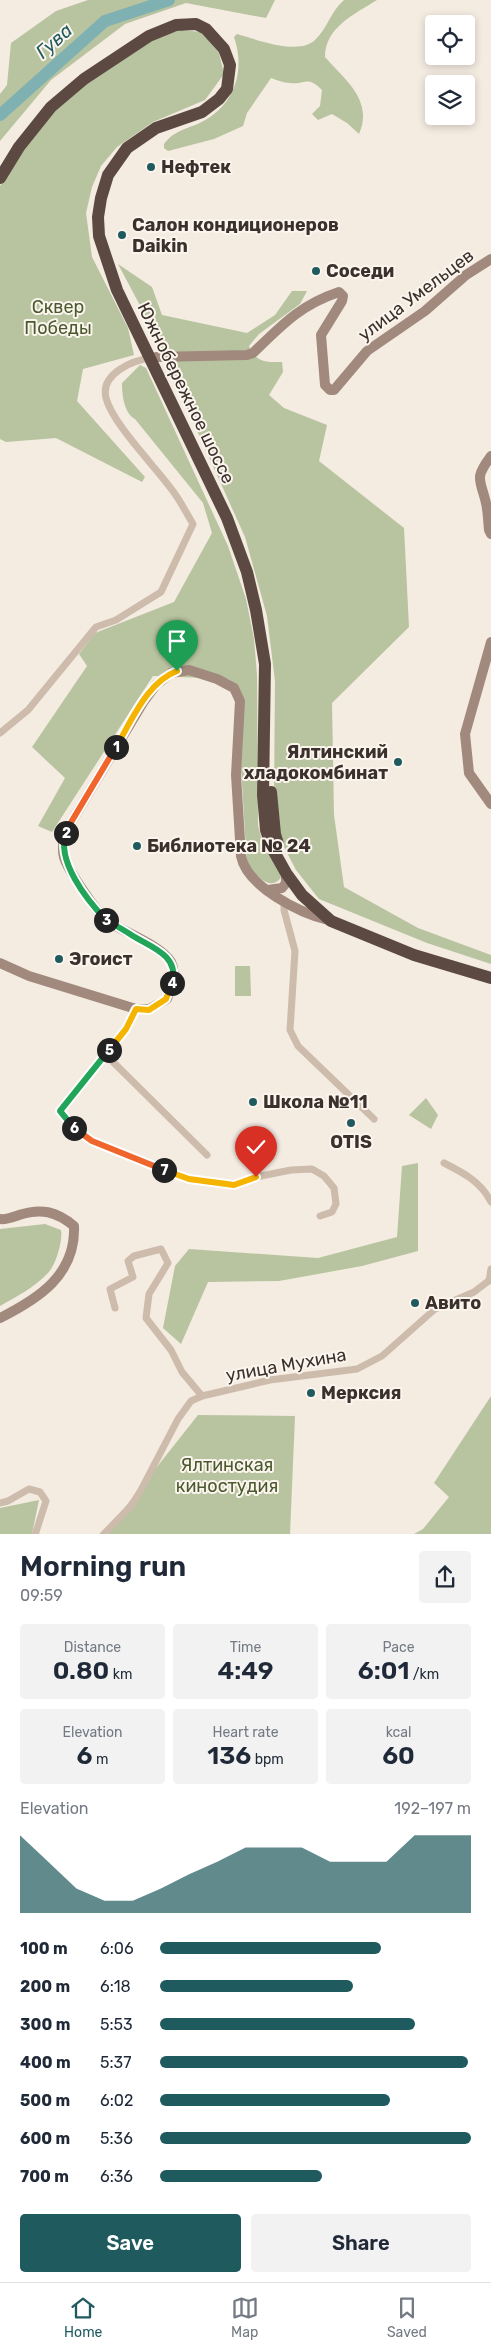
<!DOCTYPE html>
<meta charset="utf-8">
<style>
body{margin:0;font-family:Rubik,sans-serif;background:#f2f2f3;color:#1f2937;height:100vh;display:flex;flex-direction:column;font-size:19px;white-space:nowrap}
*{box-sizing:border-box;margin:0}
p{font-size:16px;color:#747a83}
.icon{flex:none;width:28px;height:28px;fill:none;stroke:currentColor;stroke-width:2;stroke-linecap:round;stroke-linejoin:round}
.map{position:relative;height:1534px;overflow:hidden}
.sheet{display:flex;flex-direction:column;background:#fff;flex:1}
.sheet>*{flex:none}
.fabs{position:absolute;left:425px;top:15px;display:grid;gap:10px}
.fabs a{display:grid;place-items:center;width:50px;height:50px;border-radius:5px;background:#fff;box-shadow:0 2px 8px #0003;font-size:25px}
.pin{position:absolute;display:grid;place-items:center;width:42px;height:42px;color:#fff;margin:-51px -21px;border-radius:50% 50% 50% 0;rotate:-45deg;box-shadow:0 0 5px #0007}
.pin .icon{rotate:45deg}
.km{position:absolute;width:25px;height:25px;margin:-12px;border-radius:50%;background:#222;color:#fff;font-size:14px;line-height:25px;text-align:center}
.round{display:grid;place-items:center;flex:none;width:52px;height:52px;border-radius:5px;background:#f2f2f3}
.headline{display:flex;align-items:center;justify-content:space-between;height:85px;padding:0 20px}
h1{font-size:28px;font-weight:600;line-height:38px}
.stats{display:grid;grid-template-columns:repeat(3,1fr);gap:8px;height:85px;padding:5px 20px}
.stats div{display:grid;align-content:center;border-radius:5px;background:#f2f2f3;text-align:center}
.stats b{font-size:25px;font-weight:600}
.stats small{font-size:14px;font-weight:400}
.stats p{font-size:14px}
.chart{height:140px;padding:10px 20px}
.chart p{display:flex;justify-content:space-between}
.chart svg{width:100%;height:90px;margin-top:5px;fill:#1f5a5e;opacity:.7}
.cta{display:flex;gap:10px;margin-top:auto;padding:10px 20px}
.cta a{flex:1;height:58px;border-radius:5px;background:#1f5a5e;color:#fff;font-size:20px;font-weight:600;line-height:58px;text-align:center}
.cta a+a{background:#f2f2f3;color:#1f2937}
ul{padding:0 20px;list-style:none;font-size:16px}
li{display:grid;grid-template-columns:80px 60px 1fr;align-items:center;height:38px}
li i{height:12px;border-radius:6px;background:#1f5a5e}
.tabs{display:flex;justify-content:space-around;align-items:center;height:70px;border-top:1px solid #e0e1e3;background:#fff;font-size:14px;color:#747a83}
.tabs a{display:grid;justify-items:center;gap:2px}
.tabs .selected{color:#1f5a5e}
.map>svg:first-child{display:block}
.green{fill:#b8c4a0}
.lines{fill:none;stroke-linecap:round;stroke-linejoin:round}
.river{stroke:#7fb0b2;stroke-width:12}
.street{stroke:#cdbbac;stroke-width:7}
.secondary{stroke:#a18a7d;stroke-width:10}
.highway{stroke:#5c4a42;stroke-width:12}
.split-1-casing{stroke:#fff;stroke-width:10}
.split-2-casing{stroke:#fff;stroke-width:10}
.split-3-casing{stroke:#fff;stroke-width:10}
.split-4-casing{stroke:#fff;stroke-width:10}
.split-5-casing{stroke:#fff;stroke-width:10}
.split-6-casing{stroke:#fff;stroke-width:10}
.split-7-casing{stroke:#fff;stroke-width:10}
.split-8-casing{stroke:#fff;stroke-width:10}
.split-1{stroke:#f5b400;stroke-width:6}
.split-2{stroke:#f0652b;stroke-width:6}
.split-3{stroke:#22a559;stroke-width:6}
.split-4{stroke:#22a559;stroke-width:6}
.split-5{stroke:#f5b400;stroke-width:6}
.split-6{stroke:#22a559;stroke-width:6}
.split-7{stroke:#f0652b;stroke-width:6}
.split-8{stroke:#f5b400;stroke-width:6}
.poi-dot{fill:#1f5a5e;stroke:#fbf5ee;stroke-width:2}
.labels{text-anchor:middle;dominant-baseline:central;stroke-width:4;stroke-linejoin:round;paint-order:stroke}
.poi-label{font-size:18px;font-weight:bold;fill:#3b302b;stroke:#fbf5ee;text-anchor:start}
.street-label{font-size:18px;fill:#3b302b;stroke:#fbf5ee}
.park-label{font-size:18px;fill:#4a5a2e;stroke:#fbf5ee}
.water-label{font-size:19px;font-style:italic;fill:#1f5a5e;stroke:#fbf5ee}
</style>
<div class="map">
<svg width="491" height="1535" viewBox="0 0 491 1535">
<rect width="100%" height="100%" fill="#f4ebe1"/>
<g class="green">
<polygon points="88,0 275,0 266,18 186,3 125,24 51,80 0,141 0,94 7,85 11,43 56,11"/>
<path d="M344,0H377C355,14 325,27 325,57C344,79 374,100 359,134L347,123L332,114L318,120L312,114L320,106L322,90C307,75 306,85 290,83C284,83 277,80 271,78L247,113L243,126L214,139L168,151L164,148V144C176,128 191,129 207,119C236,101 245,68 234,37L237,34C255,39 299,56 315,40C327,29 331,11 344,0Z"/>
<polygon points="180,30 202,32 219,53 224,74 205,100 153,122 117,147 101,166 92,187 86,213 92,257 128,328 134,355 83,369 77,401 145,477 142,482 56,438 6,442 0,439 0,186 39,123 87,82 146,41"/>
<path d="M118,264L152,287L162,315L247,333L275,315L292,291H307L300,304L259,334L249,346C256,363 266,362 282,362L283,372L269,395L284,408L327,425L319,461L404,528L409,627L332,703L334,815L344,887L418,928L491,955V964L427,943L319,899L296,870L280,839L274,798L275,681L267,616L245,537L144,313Z"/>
<path d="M140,365L146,368L228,546L246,599L254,639L257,675L258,825L261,837L280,874L281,878C269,892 256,874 247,866L236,684L228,679L153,676L52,832L38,826L65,778L32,747L87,666L79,654L95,633L174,602L212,533L203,503L135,419C124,413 122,395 122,383Z"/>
<polygon points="235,966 250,966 251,996 235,996"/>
<polygon points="426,1098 438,1115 431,1129 409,1115"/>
<polygon points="418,1163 418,1251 362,1266 279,1281 208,1282 181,1344 163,1328 175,1266 189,1249 318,1258 397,1237 402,1166"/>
<path d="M45,1224L61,1230C63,1240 56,1265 48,1273C35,1287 16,1297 0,1306V1229Z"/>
<polygon points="491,1396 491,1534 414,1534 423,1529 449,1497 434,1483"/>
<polygon points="198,1415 295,1416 290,1534 103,1535"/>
<polygon points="39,1500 32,1534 0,1535 0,1508"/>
</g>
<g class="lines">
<polyline class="river" points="0,115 105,21 169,0"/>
<g class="street">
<path d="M0,733L28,710L96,627L116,620L161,592L193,524C187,514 182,504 175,494C158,469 113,425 106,398C100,374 132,360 152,358"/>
<polyline points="284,902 284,910 295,951 290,1030 298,1046 374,1119"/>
<polyline points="136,1009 126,1029 60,1111 71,1126 92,1141 189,1179 234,1185 256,1177 291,1170 312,1169 324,1176 334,1188 336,1204 332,1212 320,1216"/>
<polyline points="105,1054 207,1155"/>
<path d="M444,1163C464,1173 481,1182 491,1202"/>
<polyline points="489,1281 491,1269"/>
<polyline points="115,1308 110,1289 133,1277 128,1261 134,1256 161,1249 168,1263 149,1294 146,1318 171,1350 182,1372 202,1396"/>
<polyline points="0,1503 8,1501 29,1489 40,1492 46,1501 35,1535"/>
<polyline points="103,1535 131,1506 141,1490 178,1419 191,1401 202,1396 270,1380 357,1369 382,1356 435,1309 474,1292 491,1279"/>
</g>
<g class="secondary">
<path d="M156,357L247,355L253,353C282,325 300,305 339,292L343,296L342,301L321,335L325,385L330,390H334L367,351L425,311L466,275L491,259"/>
<path d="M491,456C474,479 480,478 486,503C488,511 488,521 489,530L491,534"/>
<polyline points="491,642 465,734 469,773 491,804"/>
<polyline points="268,890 282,888 286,883 286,873"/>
<path d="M0,963L29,976L136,1009H149L167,999C170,988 177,974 171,962C160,945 124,932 107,921C98,914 67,869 64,857C61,845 65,835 70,824L144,701L156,685L171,673L189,670L217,679L234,688L240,701L236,775L241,856C247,887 300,913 328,920"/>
<path d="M0,1219C6,1220 13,1217 19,1215C41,1208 56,1211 74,1226C76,1275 38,1299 0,1318"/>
</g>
<g class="highway">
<polyline points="0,178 19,147 51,107 84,79 149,36 176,25 196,24 206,29 224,49 230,65 227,89 219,99 202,112 156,128 127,148 108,175 101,198 98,217 99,236 117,290 227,518 247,572 256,610 265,664 263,795 266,830 272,848 286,873 302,895 331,921 414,955 491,978"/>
<polyline points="271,792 275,834 278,844"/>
</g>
</g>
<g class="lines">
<g class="split-1-casing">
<path id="split-1" d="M116,747C131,722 147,682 177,671"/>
</g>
<g class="split-2-casing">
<polyline id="split-2" points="66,833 70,824 116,747"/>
</g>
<g class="split-3-casing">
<path id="split-3" d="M66,833C56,861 87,900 106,920"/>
</g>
<g class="split-4-casing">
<path id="split-4" d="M106,920C115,925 124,930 133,936C151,947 180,956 172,983"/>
</g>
<g class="split-5-casing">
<polyline id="split-5" points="109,1050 126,1029 136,1009 149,1010 166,999 172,983"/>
</g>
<g class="split-6-casing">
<polyline id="split-6" points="74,1128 60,1111 109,1050"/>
</g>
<g class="split-7-casing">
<polyline id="split-7" points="74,1128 92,1141 164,1170"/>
</g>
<g class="split-8-casing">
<polyline id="split-8" points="164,1170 189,1179 234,1185 256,1177"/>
</g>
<use href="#split-1" class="split-1"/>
<use href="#split-2" class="split-2"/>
<use href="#split-3" class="split-3"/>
<use href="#split-4" class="split-4"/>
<use href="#split-5" class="split-5"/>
<use href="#split-6" class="split-6"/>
<use href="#split-7" class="split-7"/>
<use href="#split-8" class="split-8"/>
</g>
<g class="poi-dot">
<circle cx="151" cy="167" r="5"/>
<circle cx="122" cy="235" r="5"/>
<circle cx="316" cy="271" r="5"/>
<circle cx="398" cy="762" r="5"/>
<circle cx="137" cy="846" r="5"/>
<circle cx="59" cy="959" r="5"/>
<circle cx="253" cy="1102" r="5"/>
<circle cx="351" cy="1123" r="5"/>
<circle cx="415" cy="1303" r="5"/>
<circle cx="311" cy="1393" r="5"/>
</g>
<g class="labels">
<g class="poi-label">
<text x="161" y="167">Нефтек</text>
<text x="132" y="225">Салон кондиционеров<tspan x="132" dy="21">Daikin</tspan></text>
<text x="326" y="271">Соседи</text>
<text x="388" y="752" text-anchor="end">Ялтинский<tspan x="388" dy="21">хладокомбинат</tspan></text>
<text x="147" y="846">Библиотека № 24</text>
<text x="69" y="959">Эгоист</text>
<text x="263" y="1102">Школа №11</text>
<text x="351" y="1142" text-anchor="middle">OTIS</text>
<text x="425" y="1303">Авито</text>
<text x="321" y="1393">Мерксия</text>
</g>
<g class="street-label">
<text transform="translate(416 295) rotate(-37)">улица Умельцев</text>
<text transform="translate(186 393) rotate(64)">Южнобережное шоссе</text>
<text transform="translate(286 1365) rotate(-10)">улица Мухина</text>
</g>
<g class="park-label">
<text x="58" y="307">Сквер<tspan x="58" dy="21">Победы</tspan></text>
<text x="227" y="1465">Ялтинская<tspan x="227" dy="21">киностудия</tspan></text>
</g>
<g class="water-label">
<text transform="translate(54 41) rotate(-42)">Гува</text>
</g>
</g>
</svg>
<div class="fabs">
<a><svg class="icon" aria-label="locate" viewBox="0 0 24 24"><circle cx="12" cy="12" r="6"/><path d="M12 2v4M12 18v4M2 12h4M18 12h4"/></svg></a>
<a><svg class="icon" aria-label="layers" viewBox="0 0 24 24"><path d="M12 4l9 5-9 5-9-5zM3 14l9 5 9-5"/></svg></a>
</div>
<div class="pin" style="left:177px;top:671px;background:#1e9e55"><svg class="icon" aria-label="arrive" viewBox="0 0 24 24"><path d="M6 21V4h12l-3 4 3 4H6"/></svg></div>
<div class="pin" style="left:256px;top:1177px;background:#d93025"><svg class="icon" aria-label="check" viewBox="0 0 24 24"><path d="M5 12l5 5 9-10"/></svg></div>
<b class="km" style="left:116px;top:747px">1</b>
<b class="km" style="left:66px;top:833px">2</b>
<b class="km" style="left:106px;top:920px">3</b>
<b class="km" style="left:172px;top:983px">4</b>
<b class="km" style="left:109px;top:1050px">5</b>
<b class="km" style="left:74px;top:1128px">6</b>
<b class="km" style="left:164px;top:1170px">7</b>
</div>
<section class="sheet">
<div class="headline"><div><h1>Morning run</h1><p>09:59</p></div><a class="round"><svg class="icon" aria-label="share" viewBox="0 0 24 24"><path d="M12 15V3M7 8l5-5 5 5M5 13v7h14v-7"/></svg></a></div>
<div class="stats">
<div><p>Distance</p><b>0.80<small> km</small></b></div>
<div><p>Time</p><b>4:49</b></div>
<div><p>Pace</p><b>6:01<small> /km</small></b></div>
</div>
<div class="stats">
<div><p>Elevation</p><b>6<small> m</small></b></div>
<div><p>Heart rate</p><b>136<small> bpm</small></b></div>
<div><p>kcal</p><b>60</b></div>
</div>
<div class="chart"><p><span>Elevation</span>192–197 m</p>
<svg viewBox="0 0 160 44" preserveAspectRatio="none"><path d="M0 44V6L10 19L20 32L30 38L40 38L50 32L60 25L70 19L80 12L90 12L100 12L110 19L120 19L130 19L140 6L150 6L160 6V44z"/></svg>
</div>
<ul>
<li><b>100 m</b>6:06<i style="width:71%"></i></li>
<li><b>200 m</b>6:18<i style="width:62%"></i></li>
<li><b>300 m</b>5:53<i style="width:82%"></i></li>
<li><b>400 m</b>5:37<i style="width:99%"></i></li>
<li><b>500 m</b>6:02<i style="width:74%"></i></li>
<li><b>600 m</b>5:36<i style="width:100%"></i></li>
<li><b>700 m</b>6:36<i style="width:52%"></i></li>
</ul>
<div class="cta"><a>Save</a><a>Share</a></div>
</section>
<nav class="tabs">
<a class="selected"><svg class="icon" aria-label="home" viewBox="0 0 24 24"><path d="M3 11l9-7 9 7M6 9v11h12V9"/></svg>Home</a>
<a><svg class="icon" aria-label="map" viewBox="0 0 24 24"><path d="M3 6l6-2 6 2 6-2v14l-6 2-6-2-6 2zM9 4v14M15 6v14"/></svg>Map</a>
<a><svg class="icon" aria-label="saved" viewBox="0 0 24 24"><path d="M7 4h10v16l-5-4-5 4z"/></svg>Saved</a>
</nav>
